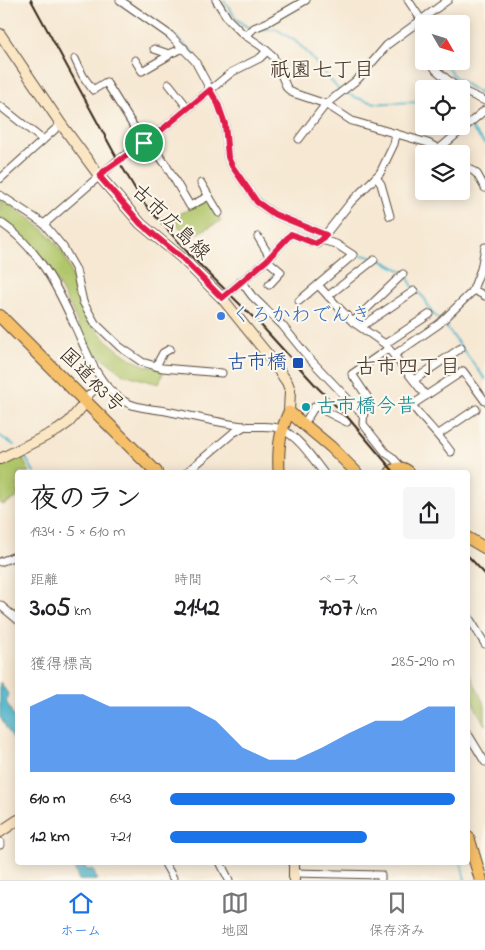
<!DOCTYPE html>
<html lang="ja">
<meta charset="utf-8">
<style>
body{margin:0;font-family:"Indie Flower","Klee One",sans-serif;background:#f6f6f6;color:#202124;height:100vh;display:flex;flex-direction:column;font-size:19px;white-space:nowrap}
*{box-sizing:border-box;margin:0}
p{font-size:16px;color:#757577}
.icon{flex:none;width:28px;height:28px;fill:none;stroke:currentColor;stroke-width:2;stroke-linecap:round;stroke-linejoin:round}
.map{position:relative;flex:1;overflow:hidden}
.panel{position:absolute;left:15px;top:470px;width:455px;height:395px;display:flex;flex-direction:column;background:#fff;border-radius:5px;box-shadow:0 2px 12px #0003}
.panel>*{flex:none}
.needle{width:32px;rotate:129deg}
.tools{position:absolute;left:415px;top:15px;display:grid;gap:10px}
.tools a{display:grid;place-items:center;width:55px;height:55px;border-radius:5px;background:#fff;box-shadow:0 2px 12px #0003;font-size:25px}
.pin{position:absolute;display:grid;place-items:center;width:42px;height:42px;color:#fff;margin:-21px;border:2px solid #fff;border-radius:50%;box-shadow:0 1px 5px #0007}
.round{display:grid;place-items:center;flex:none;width:52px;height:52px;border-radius:5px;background:#f6f6f6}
.summary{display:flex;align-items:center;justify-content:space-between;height:85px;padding:0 15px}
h1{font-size:28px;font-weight:700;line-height:38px}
.figures{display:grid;grid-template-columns:repeat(3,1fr);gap:8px;height:85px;padding:5px 15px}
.figures div{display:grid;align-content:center}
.figures b{font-size:25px;font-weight:700}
.figures small{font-size:14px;font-weight:400}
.figures p{font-size:14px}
.chart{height:140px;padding:10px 15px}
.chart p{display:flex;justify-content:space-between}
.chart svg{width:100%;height:90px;margin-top:5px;fill:#1a73e8;opacity:.7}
ul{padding:0 15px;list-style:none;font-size:16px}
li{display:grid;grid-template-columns:80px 60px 1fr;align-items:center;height:38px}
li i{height:12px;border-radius:6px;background:#1a73e8}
.tabs{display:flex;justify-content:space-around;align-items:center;height:70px;border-top:1px solid #e0e0e0;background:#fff;font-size:14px;color:#757577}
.tabs a{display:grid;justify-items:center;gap:2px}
.tabs .current{color:#1a73e8}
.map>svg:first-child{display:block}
.green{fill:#b0c66a;stroke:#767844}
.water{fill:#4db5cc;stroke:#447075}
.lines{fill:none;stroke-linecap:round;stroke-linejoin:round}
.stream{stroke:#4db5cc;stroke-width:2}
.street-casing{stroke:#574639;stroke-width:9}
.secondary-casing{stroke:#574639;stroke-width:12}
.primary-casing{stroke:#574639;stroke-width:13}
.highway-casing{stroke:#574639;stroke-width:14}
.street{stroke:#fff;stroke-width:7}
.secondary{stroke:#fbe6c4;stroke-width:10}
.primary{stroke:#f6c06b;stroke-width:11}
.highway{stroke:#f6c06b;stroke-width:12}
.rail{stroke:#3b2a1e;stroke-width:2}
.route-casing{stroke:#fff;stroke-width:10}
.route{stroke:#e11d48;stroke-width:6}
.shop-dot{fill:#3f7fe0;stroke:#fbf7ec;stroke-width:2}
.transit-dot{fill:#1a4fb4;stroke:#fbf7ec;stroke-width:2}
.culture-dot{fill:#0f9aa8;stroke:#fbf7ec;stroke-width:2}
.labels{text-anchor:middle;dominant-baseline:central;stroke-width:4.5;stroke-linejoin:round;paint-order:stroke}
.street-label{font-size:20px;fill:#3b2a1e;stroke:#fbf7ec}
.shop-label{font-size:20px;fill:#366cbe;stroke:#fbf7ec;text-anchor:start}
.transit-label{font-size:20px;fill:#164399;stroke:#fbf7ec;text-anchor:end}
.culture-label{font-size:20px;fill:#0d838f;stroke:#fbf7ec;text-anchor:start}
.neighbourhood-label{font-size:21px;fill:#3b2a1e;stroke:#fbf7ec}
</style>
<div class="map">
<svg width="485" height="880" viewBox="0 0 485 880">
<rect width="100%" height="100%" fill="#fbf7ec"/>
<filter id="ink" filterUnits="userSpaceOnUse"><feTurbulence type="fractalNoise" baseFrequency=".02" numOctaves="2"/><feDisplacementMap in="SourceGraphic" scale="10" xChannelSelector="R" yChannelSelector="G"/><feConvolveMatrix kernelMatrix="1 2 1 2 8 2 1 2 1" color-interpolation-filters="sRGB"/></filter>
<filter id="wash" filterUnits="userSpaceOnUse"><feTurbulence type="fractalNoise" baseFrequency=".0096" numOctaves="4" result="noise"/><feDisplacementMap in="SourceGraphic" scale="20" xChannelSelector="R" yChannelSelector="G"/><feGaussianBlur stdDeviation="1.12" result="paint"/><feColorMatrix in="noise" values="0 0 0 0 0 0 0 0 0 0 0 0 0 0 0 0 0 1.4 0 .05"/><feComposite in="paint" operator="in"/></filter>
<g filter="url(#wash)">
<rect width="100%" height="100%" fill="#f6e8d3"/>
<g class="green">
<path d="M0,198C22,213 46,227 61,250C71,265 74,286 80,303C88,326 120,356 142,364C149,367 157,368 164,370L159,384L123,374L100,356L87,348L73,312L48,265L10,225L0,218Z"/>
<polygon points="209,199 221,221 188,238 172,218"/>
<polygon points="21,456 30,472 18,472 17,498 2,505 0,502 0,466"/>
<path d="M468,670L485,706V725C473,703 467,696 468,670Z"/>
</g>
<g class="water">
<polygon points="0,682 8,694 6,701 17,723 17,746 0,717"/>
<polygon points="72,863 83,863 87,870 93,869 97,880 79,880"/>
</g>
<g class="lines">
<g class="stream">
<path d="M224,0C232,12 236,22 250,28"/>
<polyline points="259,29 276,29 294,40 304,49 339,90"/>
<polyline points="176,37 193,52 197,59"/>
<polyline points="442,61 455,77 485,97"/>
<path d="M343,92C354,97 365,102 377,103C392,104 408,101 424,103"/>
<polyline points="461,121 466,125"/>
<polyline points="470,127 485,144"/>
<path d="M226,159C230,177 253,206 270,215"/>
<polyline points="358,254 379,259 402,271"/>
<polyline points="406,274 413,287 425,299 431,312 440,320"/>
<polyline points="482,297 485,303"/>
<polyline points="444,324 485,379"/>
<polyline points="0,436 14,445"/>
<polyline points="24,455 34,472"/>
<polyline points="461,862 465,880"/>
</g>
</g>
</g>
<g filter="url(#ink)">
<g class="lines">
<g class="street-casing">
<g id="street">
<polyline points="120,0 170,35 195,61 218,104 225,124 228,157 232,166 257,202 274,214 326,235"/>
<polyline points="216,0 228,19 242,33 261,46 273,56 287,88 293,93 326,104 352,121 428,143 448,154"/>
<polyline points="408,0 424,24"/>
<polyline points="246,36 254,28 266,23 306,0"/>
<polyline points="154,49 169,54"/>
<polyline points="75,59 83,76 93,90 106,82 144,143"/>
<polyline points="135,60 142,71 168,56 169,54 184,48"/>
<polyline points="430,61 436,70 459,89"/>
<polyline points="169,84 188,108"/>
<polyline points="461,90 485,101"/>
<polyline points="0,106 43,140"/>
<polyline points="299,139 326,104 358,79 387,45 448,0"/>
<polyline points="148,140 166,165 190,206 209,196"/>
<polyline points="439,149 485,110"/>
<polyline points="461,162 477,174 485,188"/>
<polyline points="376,177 381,184 390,216"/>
<polyline points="0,179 61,124"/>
<polyline points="201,183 219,213"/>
<polyline points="0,195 44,224 63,247 76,270 83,302 95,323 120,347 142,362 162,368 222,373"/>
<path d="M0,222C37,247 56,284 74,324C87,352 96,382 122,400C134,408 152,409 166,411C192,416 218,423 244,426C256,428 269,424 281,429C299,437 312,458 323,472"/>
<polyline points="44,224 118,160 153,137 232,72 260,58 267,51"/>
<polyline points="258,237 270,257"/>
<polyline points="267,260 281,272 269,285"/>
<polyline points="241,281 252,296 282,325 308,357 363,415"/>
<polyline points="318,285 341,310 353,322 385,344 426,396"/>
<polyline points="474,290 485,296"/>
<polyline points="328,296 374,260"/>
<polyline points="222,298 267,260 291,234 317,244 321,240"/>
<polyline points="299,301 353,255 336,244 321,240 351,202 380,173 394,144 396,134"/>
<polyline points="353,322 403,274"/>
<polyline points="361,327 414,291"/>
<polyline points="385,344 430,314"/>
<polyline points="388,349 352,374 370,401 364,409 363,424 386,453 392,457 402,468"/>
<polyline points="394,355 439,324 472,292 481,269 485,247"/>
<polyline points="156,366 163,353 170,349"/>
<polyline points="414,380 461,348"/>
<polyline points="85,403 89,395 103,382"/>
<polyline points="304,424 315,406 347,422"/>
<polyline points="439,434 476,409"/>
<path d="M451,452C439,435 424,421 412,405L463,371L485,401"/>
<polyline points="187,472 233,433 245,426"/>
<polyline points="0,562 18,555"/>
<polyline points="0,605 18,620"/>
<polyline points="468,616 485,644"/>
<polyline points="468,734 485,762"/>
<polyline points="0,842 0,845"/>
<polyline points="164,862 173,878"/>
<polyline points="220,862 229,880"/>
<polyline points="294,873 381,875 381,880"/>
</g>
</g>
<g class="secondary-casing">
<g id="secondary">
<polyline points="0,34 61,124 100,177 141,224 182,258 222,298 268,355 287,382 290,390 289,412"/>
<polyline points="0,459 58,430 69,422 85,403"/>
<polyline points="0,832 18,820"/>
<polyline points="294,862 294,880"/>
</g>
</g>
<g class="primary-casing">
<g id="primary">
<path d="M279,472C278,450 279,433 289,412L331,447L356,472"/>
<path d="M391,472C397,467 403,467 409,472"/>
<polyline points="468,538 485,548"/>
</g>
</g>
<g class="highway-casing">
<g id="highway">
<polyline points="0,316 156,472"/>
<polyline points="468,837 481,880"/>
</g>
</g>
<use href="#street" class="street"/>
<use href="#secondary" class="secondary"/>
<use href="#primary" class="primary"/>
<use href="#highway" class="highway"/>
<g class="rail">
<polyline points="31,0 118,160 143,202 191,256 259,323 318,388 342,412"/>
<polyline points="339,407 394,472"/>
<polyline points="468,556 485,574"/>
</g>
</g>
</g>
<g class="lines" filter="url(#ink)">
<g class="route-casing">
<polygon id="route" points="210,90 218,104 225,124 228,157 232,166 257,202 274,214 326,235 316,244 291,234 267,260 222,298 182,258 141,224 100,177 103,172 153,137"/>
</g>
<use href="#route" class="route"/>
</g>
<circle class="shop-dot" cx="221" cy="316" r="5"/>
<rect class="transit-dot" x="292" y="357" width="12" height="12" rx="2.5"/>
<circle class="culture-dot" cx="306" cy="407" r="5"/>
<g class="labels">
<g class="street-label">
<text transform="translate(170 223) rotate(44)">古市広島線</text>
<text transform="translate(91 381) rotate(45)">国道183号</text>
</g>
<g class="shop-label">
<text x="231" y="316">くろかわでんき</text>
</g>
<g class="transit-label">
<text x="287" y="363">古市橋</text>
</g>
<g class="culture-label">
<text x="316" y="407">古市橋今昔</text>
</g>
<g class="neighbourhood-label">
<text x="322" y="71">祇園七丁目</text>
<text x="408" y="368">古市四丁目</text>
</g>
</g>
</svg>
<div class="tools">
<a><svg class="needle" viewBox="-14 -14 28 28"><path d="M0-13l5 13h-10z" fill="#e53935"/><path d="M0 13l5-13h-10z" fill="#757577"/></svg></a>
<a><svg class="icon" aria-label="locate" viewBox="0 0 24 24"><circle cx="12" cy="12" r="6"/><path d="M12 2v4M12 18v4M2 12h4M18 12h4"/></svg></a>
<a><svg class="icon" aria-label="layers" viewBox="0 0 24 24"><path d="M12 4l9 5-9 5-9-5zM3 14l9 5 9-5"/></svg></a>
</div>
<div class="pin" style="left:144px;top:143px;background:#1e9e55"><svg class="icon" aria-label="arrive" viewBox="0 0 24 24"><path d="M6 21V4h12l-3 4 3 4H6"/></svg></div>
<section class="panel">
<div class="summary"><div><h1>夜のラン</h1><p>19:34 · 5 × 610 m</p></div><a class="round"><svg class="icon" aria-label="share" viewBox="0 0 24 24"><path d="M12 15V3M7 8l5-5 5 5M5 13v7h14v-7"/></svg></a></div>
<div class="figures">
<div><p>距離</p><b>3.05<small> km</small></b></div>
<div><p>時間</p><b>21:42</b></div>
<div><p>ペース</p><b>7:07<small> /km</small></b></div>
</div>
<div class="chart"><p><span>獲得標高</span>285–290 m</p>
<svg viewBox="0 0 160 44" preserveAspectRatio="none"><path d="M0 44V12L10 6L20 6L30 12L40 12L50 12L60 12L70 19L80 32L90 38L100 38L110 32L120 25L130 19L140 19L150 12L160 12V44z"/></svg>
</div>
<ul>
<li><b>610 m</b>6:43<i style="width:100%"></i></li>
<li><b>1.2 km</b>7:21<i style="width:69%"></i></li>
</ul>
</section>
</div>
<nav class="tabs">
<a class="current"><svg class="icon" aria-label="home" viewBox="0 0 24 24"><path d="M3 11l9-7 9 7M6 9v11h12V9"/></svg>ホーム</a>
<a><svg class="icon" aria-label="map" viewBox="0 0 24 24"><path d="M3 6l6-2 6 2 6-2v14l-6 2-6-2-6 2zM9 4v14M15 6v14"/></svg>地図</a>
<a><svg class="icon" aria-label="saved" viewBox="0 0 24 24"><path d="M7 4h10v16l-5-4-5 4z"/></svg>保存済み</a>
</nav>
